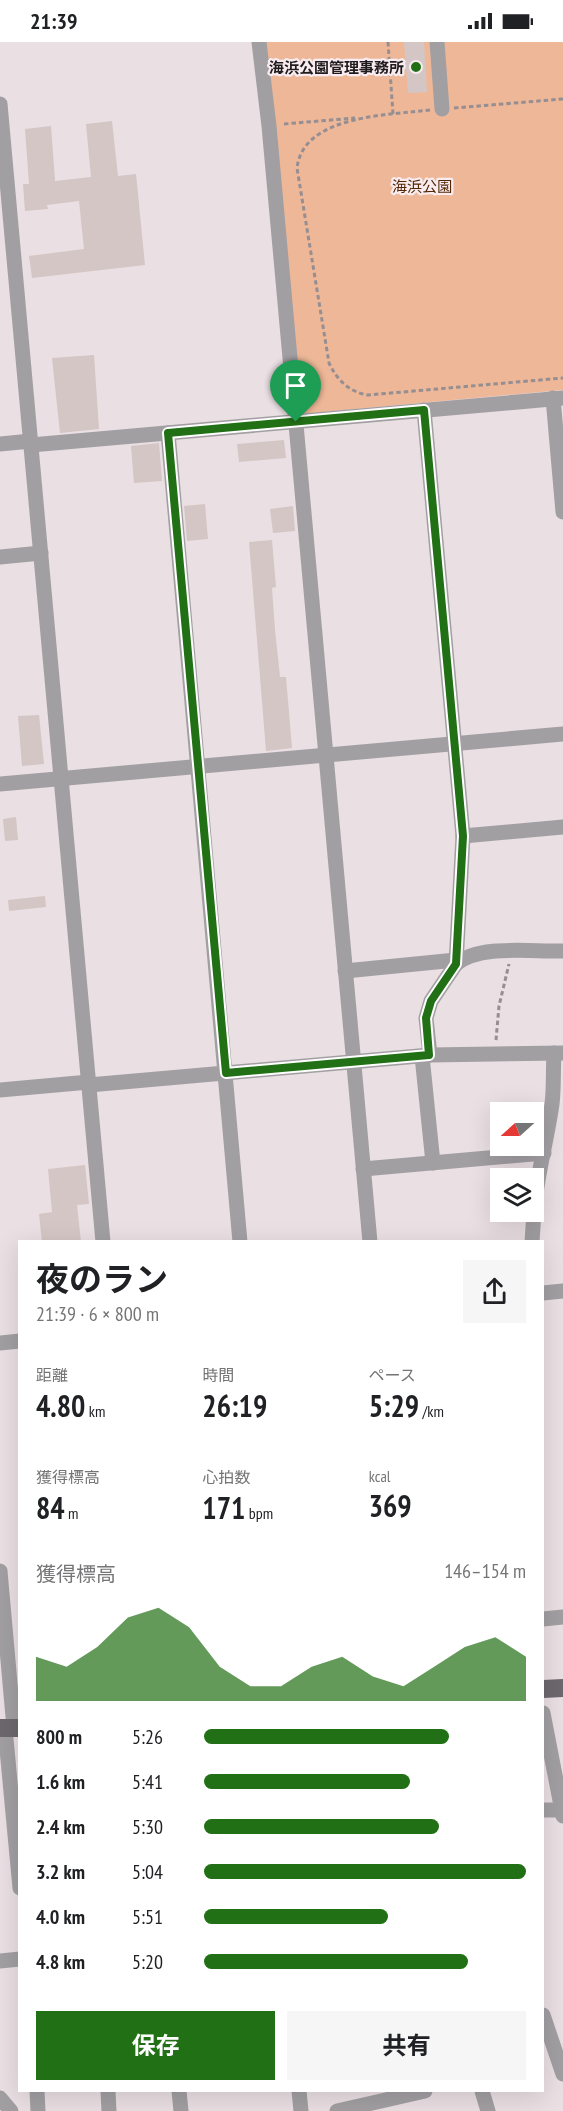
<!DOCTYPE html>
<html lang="ja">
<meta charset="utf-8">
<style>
body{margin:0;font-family:"PT Sans Narrow","Noto Sans JP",sans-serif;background:#f6f6f6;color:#202124;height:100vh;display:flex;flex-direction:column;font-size:22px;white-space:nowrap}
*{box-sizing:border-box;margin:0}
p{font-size:20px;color:#757577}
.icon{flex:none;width:33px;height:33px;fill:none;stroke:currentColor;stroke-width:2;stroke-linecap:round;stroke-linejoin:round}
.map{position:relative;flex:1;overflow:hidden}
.panel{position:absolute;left:18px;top:1198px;width:526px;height:852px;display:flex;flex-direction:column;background:#fff;border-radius:0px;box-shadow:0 6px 24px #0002}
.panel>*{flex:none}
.needle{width:39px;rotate:249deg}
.controls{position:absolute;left:490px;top:1060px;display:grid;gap:12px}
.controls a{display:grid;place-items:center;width:54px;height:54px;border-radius:0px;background:#fff;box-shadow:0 6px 24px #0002;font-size:30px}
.pin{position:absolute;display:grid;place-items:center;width:51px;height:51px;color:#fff;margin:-62px -26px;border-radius:50% 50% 50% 0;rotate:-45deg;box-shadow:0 0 6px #0007}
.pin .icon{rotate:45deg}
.round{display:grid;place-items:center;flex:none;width:63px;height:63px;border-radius:0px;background:#f6f6f6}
.summary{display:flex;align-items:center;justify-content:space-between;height:102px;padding:0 18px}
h1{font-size:33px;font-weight:700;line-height:45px}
.metrics{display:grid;grid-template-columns:repeat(3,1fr);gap:9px;height:102px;padding:6px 18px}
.metrics div{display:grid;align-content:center}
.metrics b{font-size:30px;font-weight:700}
.metrics small{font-size:16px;font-weight:400}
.metrics p{font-size:16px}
.chart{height:168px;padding:12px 18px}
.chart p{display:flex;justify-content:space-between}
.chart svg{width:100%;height:108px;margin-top:6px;fill:#227015;opacity:.7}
.action{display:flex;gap:12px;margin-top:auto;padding:12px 18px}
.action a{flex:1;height:69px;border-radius:0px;background:#227015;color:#fff;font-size:24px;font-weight:700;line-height:69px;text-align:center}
.action a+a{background:#f6f6f6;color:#202124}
ul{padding:0 18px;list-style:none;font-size:20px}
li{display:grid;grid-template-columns:96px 72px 1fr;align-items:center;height:45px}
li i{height:15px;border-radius:8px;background:#227015}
.status{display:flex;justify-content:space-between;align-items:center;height:42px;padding:0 30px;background:#fff;direction:ltr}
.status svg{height:16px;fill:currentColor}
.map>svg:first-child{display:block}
.green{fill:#eeb898}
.building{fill:#d3c6c5}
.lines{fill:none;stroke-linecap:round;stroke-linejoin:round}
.path{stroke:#968e91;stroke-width:3;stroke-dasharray:4.5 3;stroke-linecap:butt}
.minor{stroke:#a29fa3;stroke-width:15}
.major{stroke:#6d686e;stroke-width:18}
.route-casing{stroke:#fff;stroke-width:12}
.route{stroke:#227015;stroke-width:8}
.poi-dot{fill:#227015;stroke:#f8ecf0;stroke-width:2}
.labels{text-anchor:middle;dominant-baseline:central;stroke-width:4.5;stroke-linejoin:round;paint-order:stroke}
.poi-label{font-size:15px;font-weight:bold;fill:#201c1e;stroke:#f8ecf0;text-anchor:end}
.park-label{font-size:15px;fill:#532604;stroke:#f8ecf0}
</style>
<div class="status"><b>21:39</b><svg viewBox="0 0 49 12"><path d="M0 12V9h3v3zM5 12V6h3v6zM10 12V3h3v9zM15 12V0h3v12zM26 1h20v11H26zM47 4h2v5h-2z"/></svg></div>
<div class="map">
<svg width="563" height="2069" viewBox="0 0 563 2069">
<rect width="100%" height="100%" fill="#eadfe3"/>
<polygon class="green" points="266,0 563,0 563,348 301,372"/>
<g class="building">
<polygon points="404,0 424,0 427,50 408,51"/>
<polygon points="112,79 118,134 136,132 145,223 32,236 29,214 84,207 79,159 47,163 48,167 25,169 23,142 29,142 25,87 51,84 55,139 91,135 86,82"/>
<polygon points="94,313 99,387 60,391 52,316"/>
<polygon points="284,398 286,416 239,420 237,402"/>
<polygon points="159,401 162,439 134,441 131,404"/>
<polygon points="205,462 208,497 187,499 184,464"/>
<polygon points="293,464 295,489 273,491 270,467"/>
<polygon points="272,498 276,545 272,546 275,588 280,635 286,635 292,706 266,709 249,500"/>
<polygon points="39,673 44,722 22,724 18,674"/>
<polygon points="16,775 18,798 5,799 3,777"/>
<polygon points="45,854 46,865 9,869 8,858"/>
<polygon points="85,1123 89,1162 77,1163 81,1200 42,1200 39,1172 52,1170 48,1127"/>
</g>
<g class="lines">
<g class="path">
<polyline points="388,0 393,72"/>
<polyline points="454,66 563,57"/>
<path d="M430,68C389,73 303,73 297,126L329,321C337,338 349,350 368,353L563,336"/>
<polyline points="284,82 355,76"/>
<polyline points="496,998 499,964 509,922"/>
</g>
<g class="minor">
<polyline points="259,0 269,84 370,1200"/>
<polyline points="437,0 442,67"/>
<polyline points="0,62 103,1200"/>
<polyline points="553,356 563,470"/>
<polyline points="424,368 463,794 456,922 431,959 426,976 430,1013"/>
<polyline points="168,391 240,1200"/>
<polyline points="0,402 31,399"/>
<polyline points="31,403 563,356"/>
<polyline points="0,515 41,511"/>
<polyline points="0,742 563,692"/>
<polyline points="463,794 563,785"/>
<path d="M456,922C480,902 532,910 563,909"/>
<polyline points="345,929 456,918"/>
<polyline points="422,1014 433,1121"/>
<polyline points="89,1043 430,1013 563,1011"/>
<polyline points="0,1048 89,1040"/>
<polyline points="363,1127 544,1111"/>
<path d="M534,1168C537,1133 547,1098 552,1062C554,1046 553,1028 554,1011"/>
<polyline points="532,1200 534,1170"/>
<polyline points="543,1251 563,1249"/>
<polyline points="0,1301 20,1299"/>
<polyline points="0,1529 14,1686"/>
<polyline points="543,1577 563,1575"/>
<polyline points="543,1671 563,1774"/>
<polyline points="5,1686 20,1846"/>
<polyline points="543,1768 563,1768"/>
<polyline points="0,1919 20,1917"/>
<polyline points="543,1973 563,2032"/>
<polyline points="37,2049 38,2069"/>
<polyline points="108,2049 109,2069"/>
<polyline points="179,2049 181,2069"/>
<polyline points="299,2049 301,2069"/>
<polyline points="482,2049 488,2069"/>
<polyline points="0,2056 11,2069"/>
<polyline points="337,2069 425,2049"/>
</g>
<g class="major">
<polyline points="543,1647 563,1646"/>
<polyline points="0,1686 20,1686"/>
</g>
</g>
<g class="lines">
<g class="route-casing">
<polygon id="route" points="424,368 463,794 456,922 431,959 426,976 429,1013 226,1031 168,391"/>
</g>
<use href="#route" class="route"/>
</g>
<circle class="poi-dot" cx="416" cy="25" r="6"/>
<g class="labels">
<g class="poi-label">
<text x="404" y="25">海浜公園管理事務所</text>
</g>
<g class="park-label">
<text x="422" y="144">海浜公園</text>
</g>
</g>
</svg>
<div class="controls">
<a><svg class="needle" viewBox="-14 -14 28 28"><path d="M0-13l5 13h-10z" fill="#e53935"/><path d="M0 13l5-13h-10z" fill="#757577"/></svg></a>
<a><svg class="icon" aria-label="layers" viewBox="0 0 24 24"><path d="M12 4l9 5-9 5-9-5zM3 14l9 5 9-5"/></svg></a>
</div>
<div class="pin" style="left:296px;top:380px;background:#1e9e55"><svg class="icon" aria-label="arrive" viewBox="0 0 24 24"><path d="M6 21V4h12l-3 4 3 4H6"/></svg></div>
<section class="panel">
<div class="summary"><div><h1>夜のラン</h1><p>21:39 · 6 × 800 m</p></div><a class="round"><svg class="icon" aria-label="share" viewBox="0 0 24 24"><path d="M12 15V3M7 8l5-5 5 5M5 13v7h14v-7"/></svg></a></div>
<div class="metrics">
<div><p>距離</p><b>4.80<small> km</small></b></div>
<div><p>時間</p><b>26:19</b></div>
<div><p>ペース</p><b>5:29<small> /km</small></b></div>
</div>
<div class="metrics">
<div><p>獲得標高</p><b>84<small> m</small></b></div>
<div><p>心拍数</p><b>171<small> bpm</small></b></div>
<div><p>kcal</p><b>369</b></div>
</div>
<div class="chart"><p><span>獲得標高</span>146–154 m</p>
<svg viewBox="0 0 160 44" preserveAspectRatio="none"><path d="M0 44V26L10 30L20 22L30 10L40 6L50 14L60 30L70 38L80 38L90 30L100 26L110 34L120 38L130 30L140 22L150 18L160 26V44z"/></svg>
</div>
<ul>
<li><b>800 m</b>5:26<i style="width:76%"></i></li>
<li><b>1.6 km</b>5:41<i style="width:64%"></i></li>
<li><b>2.4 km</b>5:30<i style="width:73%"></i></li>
<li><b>3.2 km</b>5:04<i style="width:100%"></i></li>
<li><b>4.0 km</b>5:51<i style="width:57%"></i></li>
<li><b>4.8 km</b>5:20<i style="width:82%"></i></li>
</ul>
<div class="action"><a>保存</a><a>共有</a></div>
</section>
</div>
